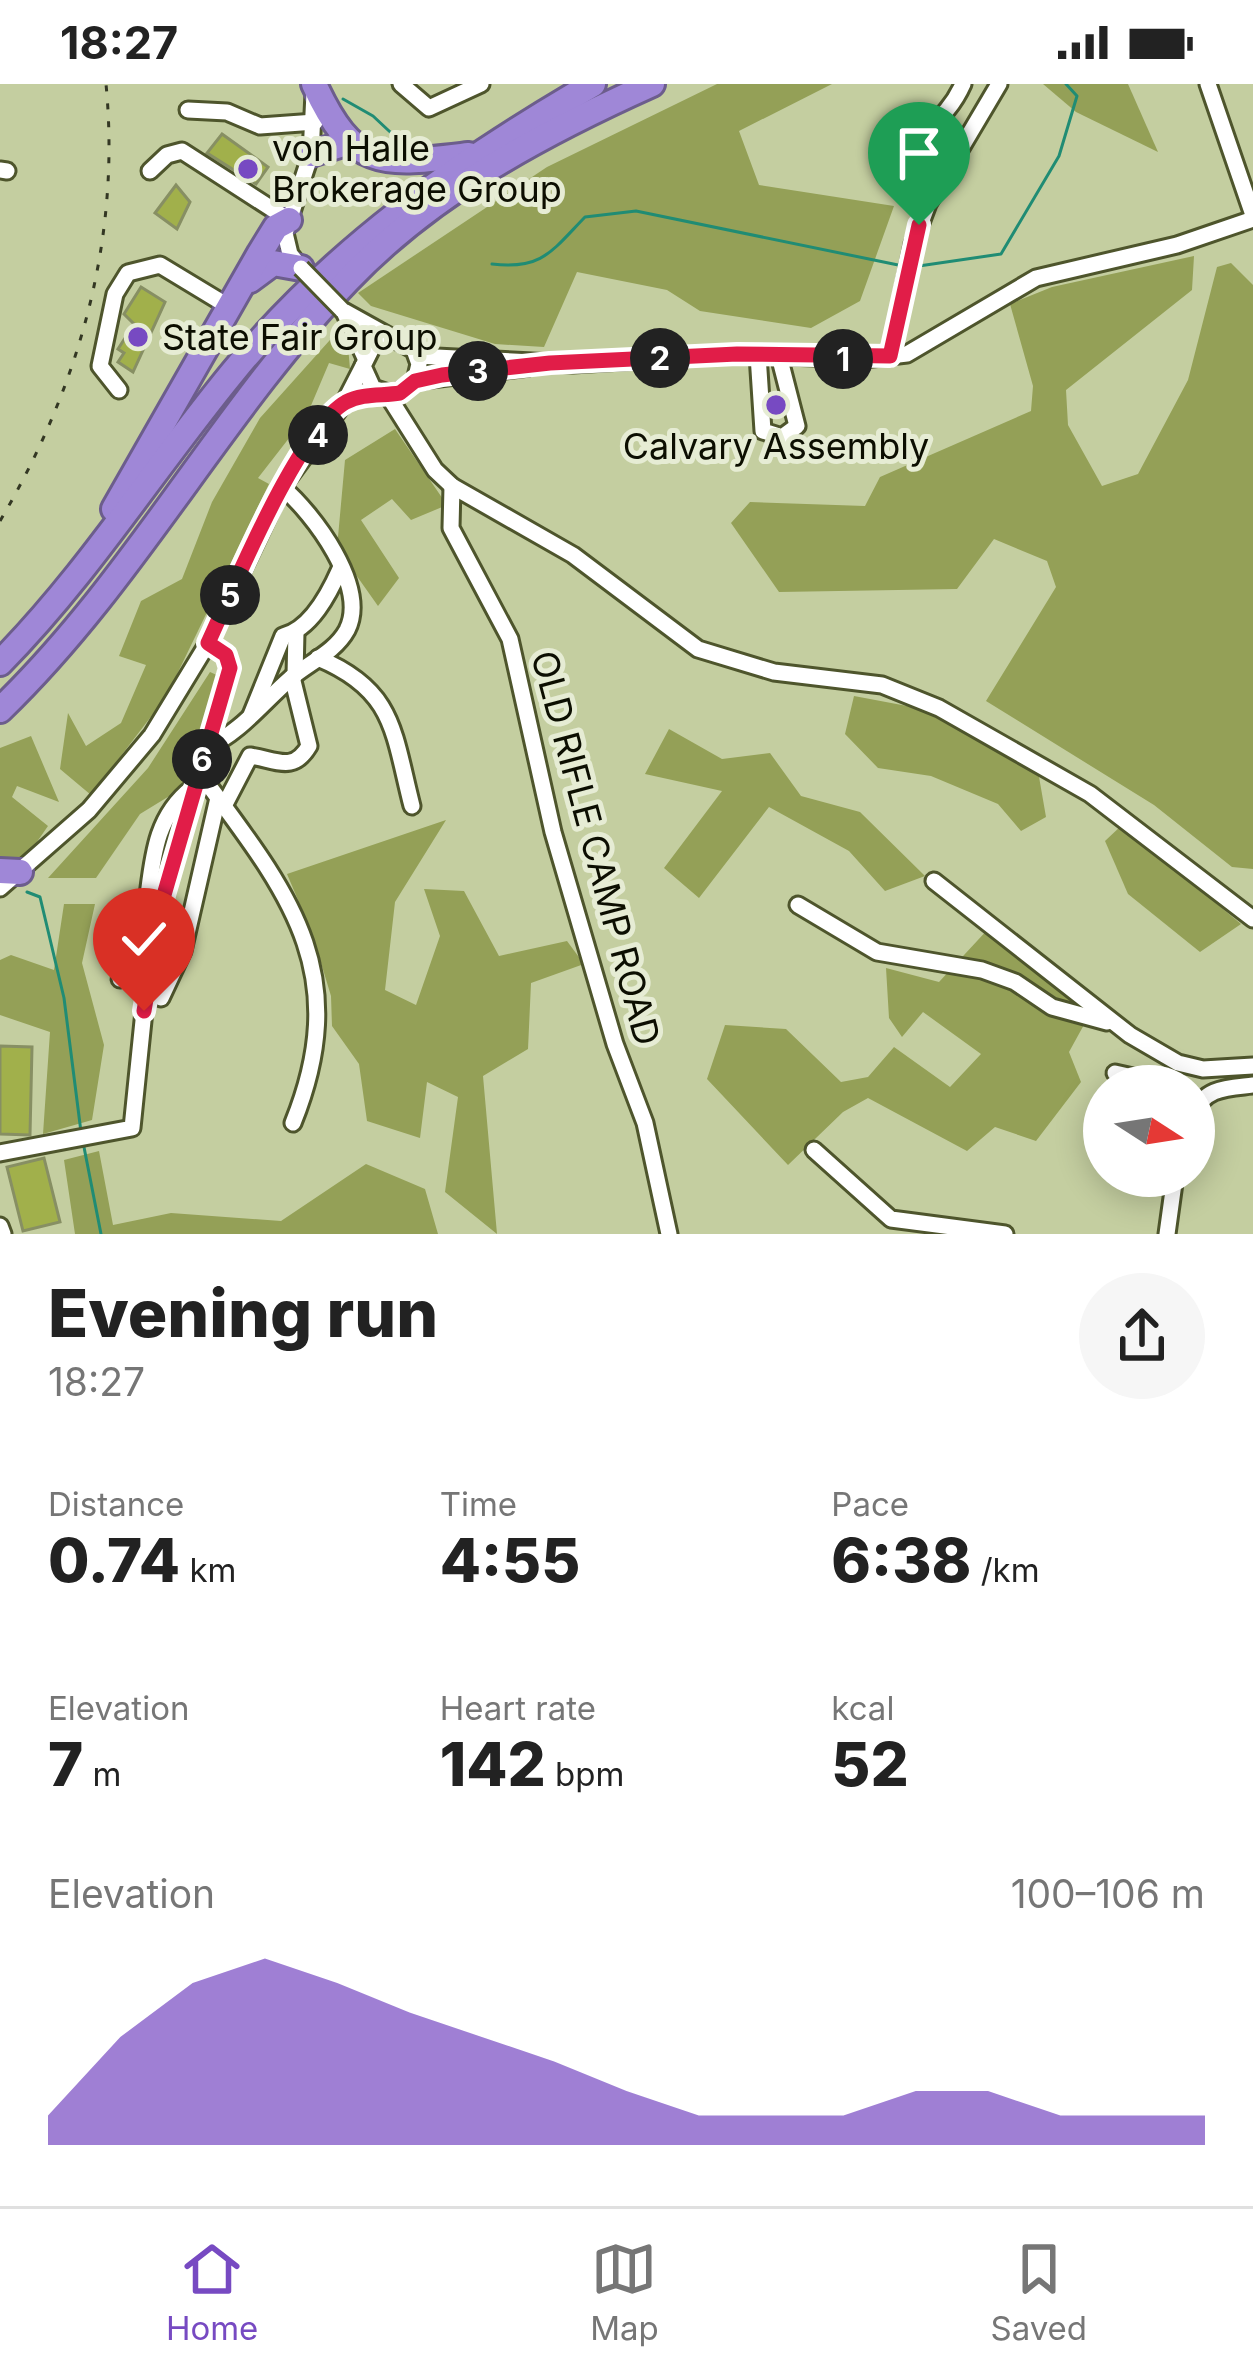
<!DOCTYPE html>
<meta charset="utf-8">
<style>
body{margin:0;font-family:Inter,sans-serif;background:#f6f6f6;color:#222;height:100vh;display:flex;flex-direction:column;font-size:45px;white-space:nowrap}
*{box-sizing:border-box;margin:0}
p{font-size:39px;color:#767676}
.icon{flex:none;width:66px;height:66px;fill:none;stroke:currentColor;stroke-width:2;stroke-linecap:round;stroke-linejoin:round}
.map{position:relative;height:1150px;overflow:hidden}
.panel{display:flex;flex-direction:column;background:#fff;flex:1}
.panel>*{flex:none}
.needle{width:78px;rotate:102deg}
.fabs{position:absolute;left:1083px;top:981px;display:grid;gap:24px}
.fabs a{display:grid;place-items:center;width:132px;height:132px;border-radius:50%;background:#fff;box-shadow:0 6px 30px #0003;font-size:60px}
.pin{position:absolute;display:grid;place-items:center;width:102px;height:102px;color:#fff;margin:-123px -51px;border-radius:50% 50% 50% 0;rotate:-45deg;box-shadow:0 0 12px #0007}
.pin .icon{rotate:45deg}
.km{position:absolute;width:60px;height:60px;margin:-30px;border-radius:50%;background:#222;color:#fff;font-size:33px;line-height:60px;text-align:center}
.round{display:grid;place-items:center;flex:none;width:126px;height:126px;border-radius:63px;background:#f6f6f6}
.summary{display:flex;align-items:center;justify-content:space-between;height:204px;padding:0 48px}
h1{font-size:66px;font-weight:800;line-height:90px}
.figures{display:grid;grid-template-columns:repeat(3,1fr);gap:18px;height:204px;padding:12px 48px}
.figures div{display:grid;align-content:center}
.figures b{font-size:60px;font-weight:800}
.figures small{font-size:33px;font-weight:400}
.figures p{font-size:33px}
.chart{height:336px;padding:24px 48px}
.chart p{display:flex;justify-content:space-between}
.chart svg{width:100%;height:216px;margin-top:12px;fill:#774ac2;opacity:.7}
.status{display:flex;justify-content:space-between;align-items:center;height:84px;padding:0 60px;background:#fff;direction:ltr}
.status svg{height:33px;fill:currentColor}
.tabs{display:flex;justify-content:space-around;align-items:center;height:168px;border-top:3px solid #e0e0e0;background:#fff;font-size:33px;color:#767676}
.tabs a{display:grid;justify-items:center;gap:6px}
.tabs .selected{color:#774ac2}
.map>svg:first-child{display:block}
.green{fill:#94a057}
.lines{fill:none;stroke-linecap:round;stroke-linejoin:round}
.stream{stroke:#208c74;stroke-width:3}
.building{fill:#a1b04b;stroke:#878f63;stroke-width:3}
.minor-casing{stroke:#4e552c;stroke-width:21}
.highway-casing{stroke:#6c5d8c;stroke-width:30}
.minor{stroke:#fff;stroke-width:15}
.highway{stroke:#9f87d7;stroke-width:24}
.rail{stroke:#333723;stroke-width:3;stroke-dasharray:6 12;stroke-linecap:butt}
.minor-bridge-casing{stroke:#4e552c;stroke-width:21;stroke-linecap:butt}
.minor-bridge{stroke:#fff;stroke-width:15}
.route-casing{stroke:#fff;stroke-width:24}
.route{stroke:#e11d48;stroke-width:15}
.poi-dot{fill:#774ac2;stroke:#e6ecd4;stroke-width:4.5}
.labels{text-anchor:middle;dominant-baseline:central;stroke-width:10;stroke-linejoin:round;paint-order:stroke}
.poi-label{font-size:36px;fill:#0c0e01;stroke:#e6ecd4;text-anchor:start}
.street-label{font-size:36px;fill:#0c0e01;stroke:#e6ecd4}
</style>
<div class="status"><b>18:27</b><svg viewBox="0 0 49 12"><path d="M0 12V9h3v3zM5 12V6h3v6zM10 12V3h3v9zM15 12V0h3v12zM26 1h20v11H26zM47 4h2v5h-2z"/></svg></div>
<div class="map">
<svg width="1253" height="1150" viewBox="0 0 1253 1150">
<rect width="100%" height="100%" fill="#c4cea0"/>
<g class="green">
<polygon points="717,0 832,0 739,47 759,101 894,122 860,217 811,244 700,227 667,206 577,188 544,263 495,260 371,222 358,209 547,83"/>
<polygon points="1043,0 1128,0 1158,68 1076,28"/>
<polygon points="1194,172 1192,206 1066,306 1068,341 1102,402 1138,390 1188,296 1217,183 1231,179 1253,201 1253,785 1232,783 1154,721 986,617 1056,503 1047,477 994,455 957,505 779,508 731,439 750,418 865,422 880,393 1031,327 1033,302 1010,220 1052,203"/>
<polygon points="338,247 348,262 350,285 329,279 307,331 258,394 269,400 166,613 91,711 60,685 68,629 86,662 121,639 146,581 119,572 141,517 182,495 212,418 260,334"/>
<polygon points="395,345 447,421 411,436 392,415 361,436 399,494 378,522 337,464 345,376"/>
<polygon points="210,588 219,592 189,700 140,730 96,794 48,794 148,684"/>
<polygon points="854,612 923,625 1038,687 1046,733 1021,747 998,720 931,692 878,684 845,650"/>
<polygon points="669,645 722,675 770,669 801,712 860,728 925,792 885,807 849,767 769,723 699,814 664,784 722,707 645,690"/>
<polygon points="31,652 59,718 17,702 12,713 48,742 25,775 0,779 0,664"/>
<polygon points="446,736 395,818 385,906 416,921 440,852 424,805 464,807 499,872 567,857 584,880 531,899 528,965 483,992 497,1150 445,1108 458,1013 427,998 420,1054 367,1037 359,980 332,942 331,912 312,849 287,790"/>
<polygon points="1122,741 1241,840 1200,868 1128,810 1105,757"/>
<polygon points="64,820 95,820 82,879 104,961 92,1036 43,1050 50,948 0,931 0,876 11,871 54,886"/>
<polygon points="990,843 1091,928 1069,968 1081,998 1036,1057 995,1043 967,1067 868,1014 843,1028 788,1081 707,995 725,941 786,945 841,998 868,993 894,963 950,1003 981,970 923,928 902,953 889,934 886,884 939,898"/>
<polygon points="99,1067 113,1141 171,1129 281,1137 366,1080 425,1105 438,1150 75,1150 64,1076"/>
</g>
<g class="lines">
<g class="stream">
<polyline points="343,15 373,32 403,60"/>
<path d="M492,180C542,186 552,167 585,133L636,127L903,182"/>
<polyline points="912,183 1001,170 1059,72 1077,12 1066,0"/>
<polyline points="27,808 40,813 64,914 81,1048"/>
<polyline points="83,1058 101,1150"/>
</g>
</g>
<g class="building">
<polygon points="222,50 268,83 256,100 207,69"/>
<polygon points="176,101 190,118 177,145 155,129"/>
<polygon points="141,203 165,218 133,288 118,278 124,269 118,265 134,240 124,230"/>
<polygon points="0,962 32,963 30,1051 0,1050"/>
<polygon points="44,1074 60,1138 23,1147 7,1083"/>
</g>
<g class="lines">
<g class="minor-casing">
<g id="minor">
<polyline points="401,0 429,24 481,0"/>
<polyline points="1208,0 1253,131"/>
<polyline points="188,26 227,28 260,42 315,38"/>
<polyline points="0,86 7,87"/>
<polyline points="150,87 167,71 182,67 289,136"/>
<path d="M937,98L901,75C923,44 947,36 963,0"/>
<polyline points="301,184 290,170 285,149 311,70 314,9"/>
<polyline points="342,226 414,266 419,280 415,297 394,311 373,304 363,282 373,262 391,254"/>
<polyline points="344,228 365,274"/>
<polyline points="758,271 763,347 782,353 797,342 779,272"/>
<polyline points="417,272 573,280 737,270 864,275 907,270 1036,194 1177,161 1253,135"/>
<polyline points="890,273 913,160 928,120 999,0"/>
<polyline points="415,297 529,283"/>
<polyline points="119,306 100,282 115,210 128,189 160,181 231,224"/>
<polyline points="387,310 435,386 452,402 573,471 698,565 774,588 882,601 939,624 1090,710 1253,835"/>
<polyline points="452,402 451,444 510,555 553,748 615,960 645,1039 669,1150"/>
<path d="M318,574C395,606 393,648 412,722"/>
<polyline points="295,591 296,548"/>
<path d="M251,631L283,552C311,545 329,510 340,485"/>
<path d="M206,664C241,648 262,619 291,594C310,578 335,568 347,546C369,503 313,429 282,403"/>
<path d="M198,687C286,806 355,885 293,1039"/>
<path d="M224,722L250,672C277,676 293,689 309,662L292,593"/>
<polyline points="934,797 1130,951 1178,979 1203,985 1253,982"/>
<polyline points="0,804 89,726 152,651 208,559 282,403 344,319 363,282"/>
<polyline points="798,821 877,868 982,886 1015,898 1052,923 1107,938"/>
<path d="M120,895C166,837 130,752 192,704"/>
<polyline points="161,914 183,867 218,714"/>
<polyline points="1115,989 1173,1002"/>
<path d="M1194,1030C1204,1003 1228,1004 1253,1001"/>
<polyline points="814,1066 891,1135 1005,1150"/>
<polyline points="0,1069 132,1044 144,927 164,810 229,584 226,571 208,559"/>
<polyline points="0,1142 3,1150"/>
<polyline points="1167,1150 1175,1092"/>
</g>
</g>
<g class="highway-casing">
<g id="highway">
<path d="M314,0C354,87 382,81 469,71"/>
<polyline points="311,70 346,59"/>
<polyline points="250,196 273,179 301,184"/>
<polyline points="114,425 260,169 276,143 289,136"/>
<path d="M0,579C88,490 154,384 233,288C334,165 457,79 593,0"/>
<path d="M0,626C134,497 220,329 348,196C432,108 543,49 652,0"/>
<polyline points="0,787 20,788"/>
</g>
</g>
<use href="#minor" class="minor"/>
<use href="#highway" class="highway"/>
<path class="rail" d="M0,437C79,303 121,156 106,0"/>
<g class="minor-bridge-casing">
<polyline id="minor-bridge" points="301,184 342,226"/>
</g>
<use href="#minor-bridge" class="minor-bridge"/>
</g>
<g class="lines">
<g class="route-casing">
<path id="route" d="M144,927L164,811L230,584L226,571L208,559C233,505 298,345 346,318C363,309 382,312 400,309L415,297L442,291L550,279L737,270L890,272L919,141"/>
</g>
<use href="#route" class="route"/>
</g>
<g class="poi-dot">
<circle cx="248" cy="85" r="12"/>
<circle cx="138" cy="253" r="12"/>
<circle cx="776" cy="321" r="12"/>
</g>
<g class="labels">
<g class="poi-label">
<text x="272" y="64">von Halle<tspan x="272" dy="41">Brokerage Group</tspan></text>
<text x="162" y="253">State Fair Group</text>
<text x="776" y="362" text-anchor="middle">Calvary Assembly</text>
</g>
<g class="street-label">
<text transform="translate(596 764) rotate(75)">OLD RIFLE CAMP ROAD</text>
</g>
</g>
</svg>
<div class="fabs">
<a><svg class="needle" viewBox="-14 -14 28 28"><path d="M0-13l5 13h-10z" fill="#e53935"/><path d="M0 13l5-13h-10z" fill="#767676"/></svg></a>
</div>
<div class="pin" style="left:919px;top:141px;background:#1e9e55"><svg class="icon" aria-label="arrive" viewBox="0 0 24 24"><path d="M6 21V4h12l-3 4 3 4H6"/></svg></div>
<div class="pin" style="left:144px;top:927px;background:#d93025"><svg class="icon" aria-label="check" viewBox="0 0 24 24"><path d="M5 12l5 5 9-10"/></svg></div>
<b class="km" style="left:843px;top:275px">1</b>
<b class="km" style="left:660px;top:274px">2</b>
<b class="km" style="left:478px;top:287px">3</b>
<b class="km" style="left:318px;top:351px">4</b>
<b class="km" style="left:230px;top:511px">5</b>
<b class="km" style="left:202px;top:675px">6</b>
</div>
<section class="panel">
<div class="summary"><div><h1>Evening run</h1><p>18:27</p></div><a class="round"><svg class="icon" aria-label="share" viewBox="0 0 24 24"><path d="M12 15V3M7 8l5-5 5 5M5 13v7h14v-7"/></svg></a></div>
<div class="figures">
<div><p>Distance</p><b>0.74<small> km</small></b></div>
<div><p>Time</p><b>4:55</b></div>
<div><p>Pace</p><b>6:38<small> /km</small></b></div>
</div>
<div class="figures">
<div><p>Elevation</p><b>7<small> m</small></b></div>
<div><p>Heart rate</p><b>142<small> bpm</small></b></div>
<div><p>kcal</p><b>52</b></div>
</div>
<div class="chart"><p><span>Elevation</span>100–106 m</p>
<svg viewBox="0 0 160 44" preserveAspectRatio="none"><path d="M0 44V38L10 22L20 11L30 6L40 11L50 17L60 22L70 27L80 33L90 38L100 38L110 38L120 33L130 33L140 38L150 38L160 38V44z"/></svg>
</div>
</section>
<nav class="tabs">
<a class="selected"><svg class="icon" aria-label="home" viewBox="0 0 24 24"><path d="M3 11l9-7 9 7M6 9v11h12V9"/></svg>Home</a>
<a><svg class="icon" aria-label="map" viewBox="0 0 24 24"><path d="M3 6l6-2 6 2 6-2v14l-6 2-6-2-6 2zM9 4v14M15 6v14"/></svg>Map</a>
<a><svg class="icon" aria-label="saved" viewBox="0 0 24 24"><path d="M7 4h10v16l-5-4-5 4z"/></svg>Saved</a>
</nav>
